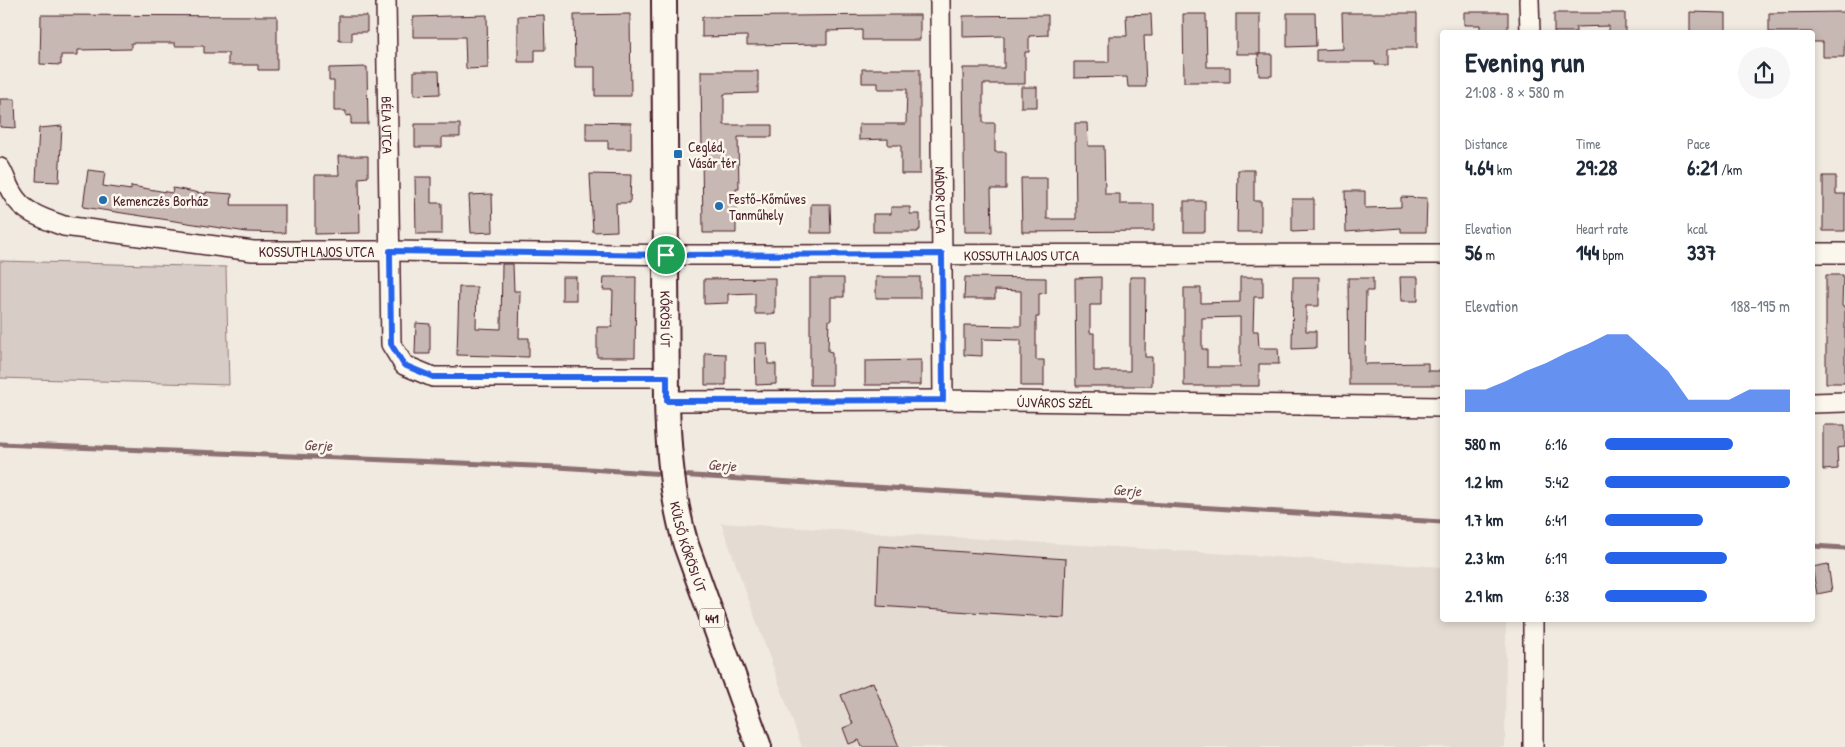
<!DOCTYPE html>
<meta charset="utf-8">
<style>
body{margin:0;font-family:"Patrick Hand",sans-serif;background:#f6f6f7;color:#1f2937;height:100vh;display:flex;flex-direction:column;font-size:19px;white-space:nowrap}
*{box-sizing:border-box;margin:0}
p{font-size:16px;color:#747a83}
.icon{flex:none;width:28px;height:28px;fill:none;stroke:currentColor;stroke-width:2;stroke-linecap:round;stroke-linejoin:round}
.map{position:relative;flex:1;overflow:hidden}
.panel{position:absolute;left:1440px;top:30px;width:375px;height:592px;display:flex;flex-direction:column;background:#fff;border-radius:5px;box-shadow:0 2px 8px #0003}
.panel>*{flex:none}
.pin{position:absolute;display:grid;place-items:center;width:42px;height:42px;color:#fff;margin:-21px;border:2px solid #fff;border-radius:50%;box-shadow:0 1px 5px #0007}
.round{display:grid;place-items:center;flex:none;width:52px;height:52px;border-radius:26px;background:#f6f6f7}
.overview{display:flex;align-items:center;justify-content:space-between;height:85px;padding:0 25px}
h1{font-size:28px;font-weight:700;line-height:38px}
.metrics{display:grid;grid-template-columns:repeat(3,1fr);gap:8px;height:85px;padding:5px 25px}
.metrics div{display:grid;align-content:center}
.metrics b{font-size:21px;font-weight:700}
.metrics small{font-size:14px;font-weight:400}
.metrics p{font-size:14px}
.chart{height:140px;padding:10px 25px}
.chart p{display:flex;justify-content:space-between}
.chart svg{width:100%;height:90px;margin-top:5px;fill:#2563eb;opacity:.7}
ul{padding:0 25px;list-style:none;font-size:16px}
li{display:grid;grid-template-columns:80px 60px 1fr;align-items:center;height:38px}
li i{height:12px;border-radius:6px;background:#2563eb}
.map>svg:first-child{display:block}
.built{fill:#e4dbd2}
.green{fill:#d8ccc6;stroke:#917678}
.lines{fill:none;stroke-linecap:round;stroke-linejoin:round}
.stream{stroke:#8c6f72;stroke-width:5}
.building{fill:#c8b8b3;stroke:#4a1f2b;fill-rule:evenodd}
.minor-casing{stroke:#4a1f2b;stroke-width:22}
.major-casing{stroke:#4a1f2b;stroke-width:28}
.minor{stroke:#fbf7ec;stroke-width:19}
.major{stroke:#fbf7ec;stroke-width:24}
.route-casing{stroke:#fff;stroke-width:10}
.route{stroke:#2563eb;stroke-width:6}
.poi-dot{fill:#1f6fb2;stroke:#fbf7ec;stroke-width:2}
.labels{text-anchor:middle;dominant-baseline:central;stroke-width:5;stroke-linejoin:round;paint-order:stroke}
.shield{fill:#fbf7ec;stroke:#7f6065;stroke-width:1}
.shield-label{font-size:12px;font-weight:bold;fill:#4a1f2b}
.street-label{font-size:14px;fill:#4a1f2b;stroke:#fbf7ec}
.poi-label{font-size:14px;fill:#4a1f2b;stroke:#fbf7ec;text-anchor:start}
.water-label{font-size:15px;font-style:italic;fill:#704e55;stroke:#fbf7ec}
</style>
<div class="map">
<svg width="1845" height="747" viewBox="0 0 1845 747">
<rect width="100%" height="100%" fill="#f0eae0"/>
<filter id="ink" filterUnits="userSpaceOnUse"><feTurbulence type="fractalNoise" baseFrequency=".02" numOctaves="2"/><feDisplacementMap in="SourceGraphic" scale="10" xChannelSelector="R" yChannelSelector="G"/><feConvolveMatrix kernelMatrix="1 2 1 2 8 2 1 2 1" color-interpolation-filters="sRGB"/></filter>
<g filter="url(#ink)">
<polygon class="built" points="721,523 1442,567 1442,620 1506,620 1505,747 802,747"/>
<polygon class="green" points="0,261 226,267 229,385 0,378"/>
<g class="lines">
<g class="stream">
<polyline points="0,444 558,467 666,474"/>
<polyline points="677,475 1442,522"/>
<polyline points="1812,546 1845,548"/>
</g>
</g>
<g class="building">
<polygon points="1464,12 1508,12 1508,32 1480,32 1480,25 1464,25"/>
<polygon points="1690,12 1726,13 1726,32 1690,32"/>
<polygon points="1845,12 1844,57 1823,57 1823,42 1812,42 1812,32 1769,32 1769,13"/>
<polygon points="1287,13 1315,13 1316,46 1287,47"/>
<polygon points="1342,13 1417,13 1417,48 1388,48 1388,65 1375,65 1375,62 1316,62 1316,50 1343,49"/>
<polygon points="1554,13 1625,13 1625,32 1609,32 1609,26 1576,27 1576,32 1554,32"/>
<polygon points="630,14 631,96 595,96 595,67 575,67 574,15"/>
<polygon points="1151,14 1152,36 1144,36 1146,87 1128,87 1127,77 1074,78 1074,62 1109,62 1109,36 1127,36 1126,15"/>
<polygon points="1183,14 1206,14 1207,67 1230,67 1230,82 1184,82"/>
<rect x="1236" y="14" width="24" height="40"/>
<polygon points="41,15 277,16 277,70 258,70 258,65 228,65 228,53 204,53 204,46 175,46 175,43 131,43 131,49 78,50 78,55 61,55 61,65 40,64"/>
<polygon points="487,15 488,68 466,69 465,37 413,37 413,17"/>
<polygon points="544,15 545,50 535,50 535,62 518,62 518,16"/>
<polygon points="886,15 920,15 920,40 862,40 862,30 827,31 827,44 747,45 747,36 702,37 702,17"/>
<polygon points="1048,15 1048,35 1029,36 1029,52 1025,52 1025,84 983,84 983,123 995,123 995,152 1006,152 1006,189 991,189 992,232 965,232 963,68 1004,68 1004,36 963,37 963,16"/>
<polygon points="339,16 367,16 367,32 352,32 352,41 339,41"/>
<polygon points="1258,54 1272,54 1272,76 1259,76"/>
<polygon points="367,67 368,124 351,124 351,115 346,116 346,111 334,111 334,81 329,81 329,68"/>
<polygon points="862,69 920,69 920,174 901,174 901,145 888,145 888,139 859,140 859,124 906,124 907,89 878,89 878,83 862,83"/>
<polygon points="414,71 439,71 440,94 414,95"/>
<polygon points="701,71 758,71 758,93 724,94 724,125 772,125 772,137 738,137 739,189 736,189 736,233 703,233"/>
<rect x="1021" y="87" width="16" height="20"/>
<polygon points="0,99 15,99 16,128 0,127"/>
<polygon points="586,122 631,123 631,149 608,149 608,141 586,141"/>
<polygon points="1075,123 1087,123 1088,146 1104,146 1105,194 1120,194 1120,204 1154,204 1154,231 1022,232 1021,178 1047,178 1047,219 1076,219"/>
<polygon points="415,124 460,124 460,137 442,137 442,147 415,147"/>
<polygon points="62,126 59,182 36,181 39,128"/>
<polygon points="338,156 368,156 368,177 359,178 360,233 315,234 315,175 339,175"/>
<polygon points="88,170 105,172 103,186 131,190 131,186 172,193 173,188 206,194 206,192 232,194 231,205 285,205 285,233 247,232 83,207"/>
<polygon points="1238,170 1254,170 1254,201 1261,201 1261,232 1237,232"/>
<polygon points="590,174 631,175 630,203 616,203 617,231 593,232"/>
<polygon points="1823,176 1836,176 1836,194 1845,194 1845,231 1823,231"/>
<polygon points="415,177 431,177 431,203 442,203 442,234 416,234"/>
<polygon points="1345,191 1365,191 1365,208 1401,207 1401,197 1427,198 1426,232 1401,232 1401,228 1346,232"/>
<polygon points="492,194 493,232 471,233 469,195"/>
<polygon points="1292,199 1314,199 1314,231 1292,232"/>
<rect x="1184" y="201" width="21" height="31"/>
<polygon points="811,204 830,204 831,233 811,233"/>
<polygon points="891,207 910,207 910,214 920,214 920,230 918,230 918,232 873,232 873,214 891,214"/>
<polygon points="502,264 513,264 514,291 520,291 519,338 529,338 529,357 457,355 459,287 477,287 476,328 501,329"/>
<polygon points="1826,275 1843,275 1842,306 1845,306 1845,383 1826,383"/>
<rect x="562" y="277" width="14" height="23"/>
<polygon points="604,277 636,277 635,357 597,357 597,327 612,327 613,290 603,290"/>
<rect x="876" y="277" width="44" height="21"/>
<polygon points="965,277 1046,278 1046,293 1039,294 1039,317 1036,317 1036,360 1044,360 1044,386 1021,386 1021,340 982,339 982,356 964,355 964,325 1021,326 1021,291 995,290 995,299 964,299"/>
<polygon points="1101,277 1101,305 1090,305 1090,333 1094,333 1094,371 1130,371 1130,277 1146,277 1145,357 1152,357 1152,386 1076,386 1075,278"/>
<path d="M1240,277H1263V297H1254L1253,331H1258L1259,348H1278L1279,364H1259V386H1184V288H1201V303L1240,302ZM1240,317V367H1207V349H1202V318Z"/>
<polygon points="1293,277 1319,277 1319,306 1306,306 1306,331 1316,331 1316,348 1292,349"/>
<polygon points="1400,277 1418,277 1418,301 1401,301"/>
<polygon points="775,278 775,314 755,314 755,293 728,294 728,303 704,304 704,279"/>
<polygon points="810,278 844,278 844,297 831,297 831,320 829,320 828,351 832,352 832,385 810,385"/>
<polygon points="1348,278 1373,278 1373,291 1366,291 1365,364 1428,363 1428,371 1442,371 1442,385 1349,385"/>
<polygon points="416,323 430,324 430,354 415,354"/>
<polygon points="755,343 767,343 768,364 776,364 776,384 756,385"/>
<polygon points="705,353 726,354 726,385 705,385"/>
<polygon points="921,360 921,385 865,385 865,361"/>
<polygon points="1823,425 1845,425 1845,447 1837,448 1838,469 1823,470"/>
<polygon points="879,546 1066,559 1064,618 877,606"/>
<polygon points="1828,564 1832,591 1817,594 1812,567"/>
<polygon points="873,682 899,747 862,747 859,740 849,744 843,728 853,724 841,695"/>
</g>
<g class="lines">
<g class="minor-casing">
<g id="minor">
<path id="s1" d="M386,0L391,344L404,365L433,377H667"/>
<path id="s2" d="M940,0L943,400"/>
<polyline points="1529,0 1530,32"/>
<path id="s3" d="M0,168C5,176 7,185 12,193C23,213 44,219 64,226L253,251H390L690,255L1442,254"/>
<polyline points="1812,253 1845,253"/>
<path id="s4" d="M667,401L943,400L1442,407"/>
<polyline points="1812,403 1845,402"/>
<polyline points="1533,620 1533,747"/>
</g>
</g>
<g class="major-casing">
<g id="major">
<path id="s5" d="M664,0L667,401C668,450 672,498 686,545L759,747"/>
</g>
</g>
<use href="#minor" class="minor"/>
<use href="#major" class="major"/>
</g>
</g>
<g class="lines" filter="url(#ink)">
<g class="route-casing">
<polygon id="route" points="390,251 666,255 942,254 943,400 667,401 667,377 433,377 404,365 391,344"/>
</g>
<use href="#route" class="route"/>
</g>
<g class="poi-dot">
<rect x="673" y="149" width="10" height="10" rx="2.5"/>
<circle cx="103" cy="200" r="5"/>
<circle cx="719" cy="206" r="5"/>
</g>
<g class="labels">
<rect class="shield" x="699.5" y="608.5" width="25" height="19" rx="4"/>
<g class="shield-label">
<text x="712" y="618">441</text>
</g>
<g class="street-label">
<text stroke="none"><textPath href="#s1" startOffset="125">BÉLA UTCA</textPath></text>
<text stroke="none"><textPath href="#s2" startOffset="200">NÁDOR UTCA</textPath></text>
<text stroke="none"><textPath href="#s3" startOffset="345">KOSSUTH LAJOS UTCA</textPath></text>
<text stroke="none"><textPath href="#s3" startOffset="1050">KOSSUTH LAJOS UTCA</textPath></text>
<text stroke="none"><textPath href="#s5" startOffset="319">KŐRÖSI ÚT</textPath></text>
<text stroke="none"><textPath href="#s4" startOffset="388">ÚJVÁROS SZÉL</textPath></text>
<text stroke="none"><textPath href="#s5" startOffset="549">KÜLSŐ KŐRÖSI ÚT</textPath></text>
</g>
<g class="poi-label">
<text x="688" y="146">Cegléd,<tspan x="688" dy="16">Vásár tér</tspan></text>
<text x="729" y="198">Festő-Kőműves<tspan x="729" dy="16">Tanműhely</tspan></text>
<text x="113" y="200">Kemenczés Borház</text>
</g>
<g class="water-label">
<text transform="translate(318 445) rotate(2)">Gerje</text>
<text transform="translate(722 465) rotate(4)">Gerje</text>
<text transform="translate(1127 490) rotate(4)">Gerje</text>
</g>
</g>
</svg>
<div class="pin" style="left:666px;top:255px;background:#1e9e55"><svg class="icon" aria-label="arrive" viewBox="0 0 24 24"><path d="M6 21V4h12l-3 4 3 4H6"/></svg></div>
<section class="panel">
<div class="overview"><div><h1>Evening run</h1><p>21:08 · 8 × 580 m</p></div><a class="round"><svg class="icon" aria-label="share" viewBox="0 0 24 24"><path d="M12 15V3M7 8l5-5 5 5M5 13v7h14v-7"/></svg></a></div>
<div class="metrics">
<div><p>Distance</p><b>4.64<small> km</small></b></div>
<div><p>Time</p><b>29:28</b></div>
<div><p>Pace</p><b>6:21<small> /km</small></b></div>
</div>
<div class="metrics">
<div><p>Elevation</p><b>56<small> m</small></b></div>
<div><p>Heart rate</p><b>144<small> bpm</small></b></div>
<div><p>kcal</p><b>337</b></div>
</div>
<div class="chart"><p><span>Elevation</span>188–195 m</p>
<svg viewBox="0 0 160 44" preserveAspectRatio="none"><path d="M0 44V33L10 33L20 29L30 24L40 20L50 15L60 11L70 6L80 6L90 15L100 24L110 38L120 38L130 38L140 33L150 33L160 33V44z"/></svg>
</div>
<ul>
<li><b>580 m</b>6:16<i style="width:69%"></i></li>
<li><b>1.2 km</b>5:42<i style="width:100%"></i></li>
<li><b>1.7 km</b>6:41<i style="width:53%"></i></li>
<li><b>2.3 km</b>6:19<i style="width:66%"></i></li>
<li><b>2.9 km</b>6:38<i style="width:55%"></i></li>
</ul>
</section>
</div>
